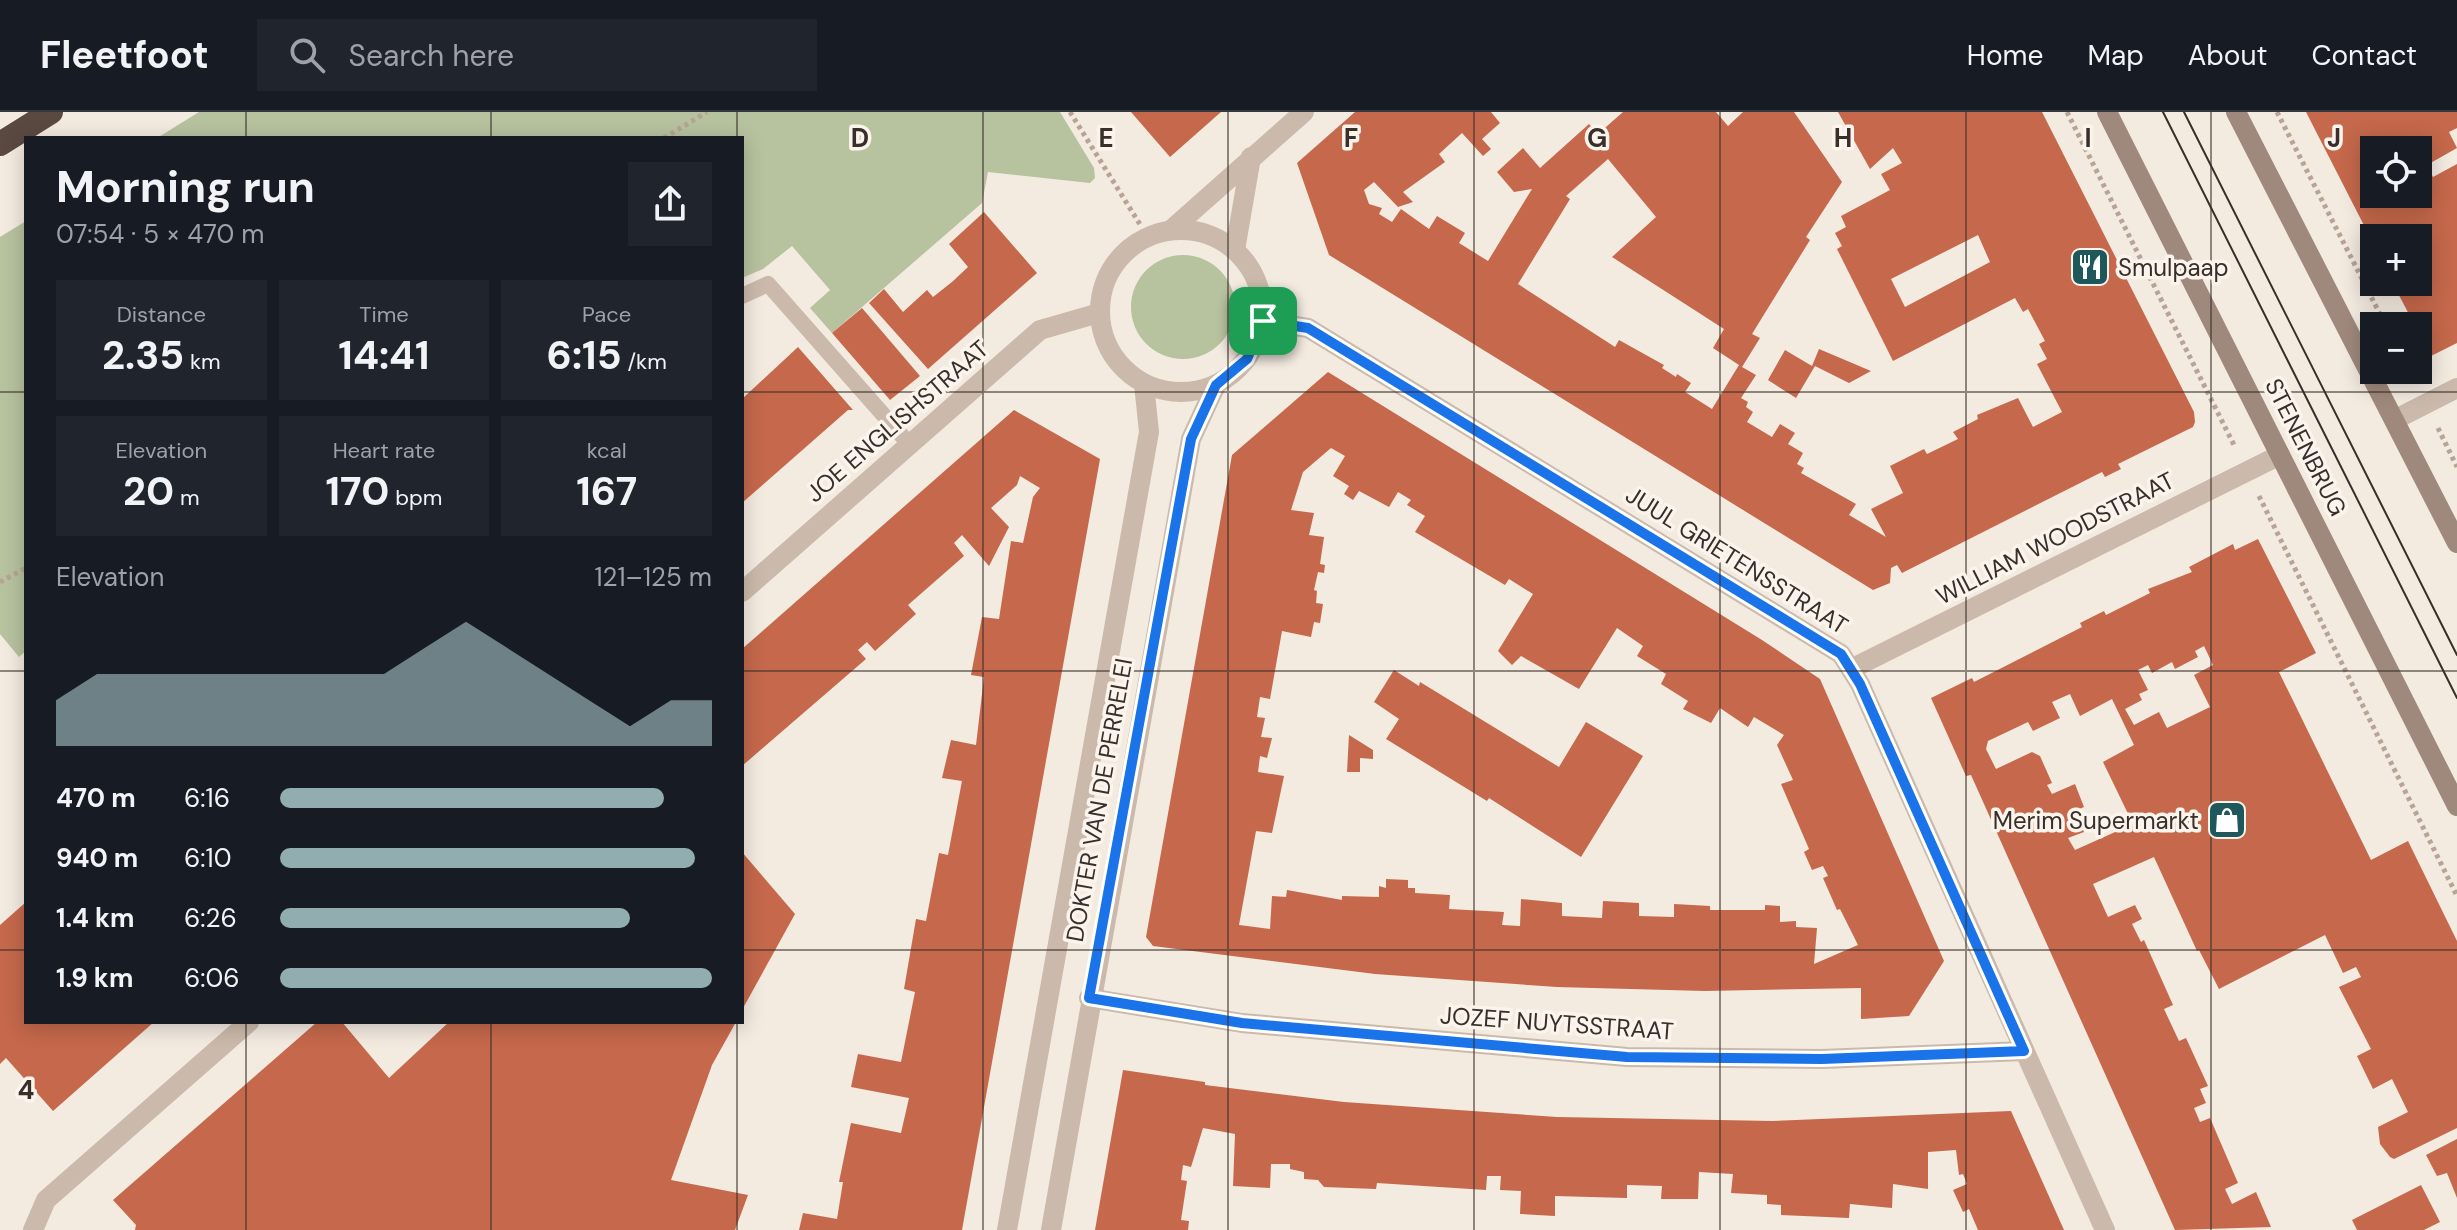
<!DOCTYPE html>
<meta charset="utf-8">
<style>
body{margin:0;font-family:"DM Sans",sans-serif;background:#20242c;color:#f1f3f6;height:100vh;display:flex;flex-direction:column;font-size:30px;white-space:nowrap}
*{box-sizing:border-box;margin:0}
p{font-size:26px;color:#9ea1a6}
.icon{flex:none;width:44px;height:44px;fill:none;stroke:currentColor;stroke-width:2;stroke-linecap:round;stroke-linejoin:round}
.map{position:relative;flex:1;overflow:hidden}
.side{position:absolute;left:24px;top:24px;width:720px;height:888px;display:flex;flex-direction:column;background:#171b24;border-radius:0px;box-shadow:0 4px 20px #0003}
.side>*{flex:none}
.fabs{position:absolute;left:2360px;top:24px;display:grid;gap:16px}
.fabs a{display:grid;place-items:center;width:72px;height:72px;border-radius:0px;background:#171b24;box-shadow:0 4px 20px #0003;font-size:40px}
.pin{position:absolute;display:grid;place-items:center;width:68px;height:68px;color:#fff;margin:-34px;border-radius:16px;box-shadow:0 4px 12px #0006}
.round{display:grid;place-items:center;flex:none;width:84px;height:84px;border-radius:0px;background:#20242c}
.headline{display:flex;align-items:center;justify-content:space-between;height:136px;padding:0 32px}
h1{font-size:44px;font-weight:700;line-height:60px}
.stats{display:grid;grid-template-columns:repeat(3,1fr);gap:12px;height:136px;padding:8px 32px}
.stats div{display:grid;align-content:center;border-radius:0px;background:#20242c;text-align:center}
.stats b{font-size:40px;font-weight:700}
.stats small{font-size:22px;font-weight:400}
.stats p{font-size:22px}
.chart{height:224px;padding:16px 32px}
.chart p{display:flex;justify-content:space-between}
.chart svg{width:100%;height:144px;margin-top:8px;fill:#92adb0;opacity:.7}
ul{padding:0 32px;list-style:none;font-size:26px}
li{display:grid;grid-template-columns:128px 96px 1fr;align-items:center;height:60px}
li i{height:20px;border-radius:10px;background:#92adb0}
header{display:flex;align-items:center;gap:48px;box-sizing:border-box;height:112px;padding:0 40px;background:#171b24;border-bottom:2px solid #363941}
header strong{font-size:38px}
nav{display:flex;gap:44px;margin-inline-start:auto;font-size:28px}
.search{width:560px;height:72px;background:#20242c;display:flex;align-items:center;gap:20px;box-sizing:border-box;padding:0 28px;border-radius:0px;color:#9ea1a6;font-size:30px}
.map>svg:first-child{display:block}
.green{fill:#b7c29f}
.building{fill:#c5684b;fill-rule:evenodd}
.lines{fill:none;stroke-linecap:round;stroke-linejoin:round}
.path{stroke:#b7a495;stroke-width:5;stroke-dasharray:4 4;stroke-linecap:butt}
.service{stroke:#cbbaab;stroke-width:16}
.minor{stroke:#cbbaab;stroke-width:20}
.secondary{stroke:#9f897c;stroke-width:20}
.motorway{stroke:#5a4941;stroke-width:24}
.tram{stroke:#392f2a;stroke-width:2}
.route-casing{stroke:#fff;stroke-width:16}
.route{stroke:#1a73e8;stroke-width:10}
.grid{fill:none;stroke:#392f2a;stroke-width:2;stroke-opacity:0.55}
.labels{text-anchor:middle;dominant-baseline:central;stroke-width:7;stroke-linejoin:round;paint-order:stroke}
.poi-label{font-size:24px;fill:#392f2a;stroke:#faf4ec;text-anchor:start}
.street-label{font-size:24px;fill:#392f2a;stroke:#faf4ec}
.grid-label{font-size:26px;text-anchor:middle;font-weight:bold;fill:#392f2a;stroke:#faf4ec;stroke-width:7;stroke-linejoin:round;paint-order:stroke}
</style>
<header>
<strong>Fleetfoot</strong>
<div class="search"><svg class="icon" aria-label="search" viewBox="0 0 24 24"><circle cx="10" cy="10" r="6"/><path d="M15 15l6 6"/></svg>Search here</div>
<nav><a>Home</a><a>Map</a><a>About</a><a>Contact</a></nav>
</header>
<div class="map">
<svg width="2457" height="1118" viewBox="0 0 2457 1118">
<rect width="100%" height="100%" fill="#f3eae0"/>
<g class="green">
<polygon points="199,0 1060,0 1094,56 1095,66 1090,71 988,60 982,91 832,221 810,196 830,178 792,134 763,157 742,166 742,26 157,26"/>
<polygon points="26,109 26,539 19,545 0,522 0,125"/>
<circle cx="1183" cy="195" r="52"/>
</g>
<g class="building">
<polygon points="1131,0 1221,0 1170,45"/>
<path d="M1355,0H1491L1500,11L1482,27L1491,37L1483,44L1462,21L1439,42L1445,50L1403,80L1413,90L1398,95L1374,70L1364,78L1369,92L1382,96L1379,102L1392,110L1401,97L1429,117L1437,104L1465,121L1459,131L1488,149L1532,77L1514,80L1497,60L1523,36L1540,56L1589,12L1598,22L1623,0H1716L1728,14L1743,0H1794L1842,70L1806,125L1810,128L1752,222L1760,226L1742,255L1756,263L1741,286L1748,290L1746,295L1753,300L1747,310L1772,325L1780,312L1795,321L1788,332L1803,341L1797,352L1804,356L1801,361L1856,392L1849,403L1886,425L1871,397L1903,381L1890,354L1924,337L1927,342L1958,327L1953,320L1978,307L1977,303L2018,286L2033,315L2062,300L2037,252L2047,247L2039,232L2045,229L2028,197L2023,200L2015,186L1893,249L1837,137L1842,134L1835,121L1846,115L1841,104L1890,78L1881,62L1902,51L1893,36L1870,57L1838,0H2042L2194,300L2195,310L2193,315L2118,352L2121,357L2105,365L2102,360L2094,364L1902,461L1897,453L1891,456L1890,471L1873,478L1329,143L1297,51ZM1608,47L1656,105L1612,145L1724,217L1713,236L1739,253L1712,297L1685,280L1691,271L1677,262L1676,265L1662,256L1664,253L1619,228L1615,235L1518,172L1570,87L1566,84ZM1978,123L1990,150L1905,195L1891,167Z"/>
<path d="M2306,0H2457V16L2449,20L2457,36L2427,53L2433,65L2457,52V231L2431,244L2392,170H2418V126H2374V133ZM2374,38H2418V82H2374Z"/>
<polygon points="984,100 1037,161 928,257 869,191 884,177 903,200 927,178 933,185 952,170 968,155 949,132"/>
<polygon points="862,196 920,264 890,288 832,221"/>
<polygon points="798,235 853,298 848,298 742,391 742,287"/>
<polygon points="1819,237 1871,259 1849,271 1815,254 1796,286 1768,268 1785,238 1812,254"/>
<path d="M1328,260L1762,528L1820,567L1944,849L1909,904L1861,907V876L1705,879L1557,875L1375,862L1153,834L1146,825L1232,343ZM1331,336L1345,344L1333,364L1349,374L1344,382L1353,388L1359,379L1389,395L1398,380L1411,388L1407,393L1425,404L1415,420L1505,473L1509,467L1533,482L1498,539L1512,553L1521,544L1579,577L1617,516L1643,534L1637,544L1666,562L1661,572L1688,589L1683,597L1711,611L1720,596L1748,615L1754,605L1784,623L1777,633L1793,668L1781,672L1809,737L1804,740L1812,758L1823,754L1828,764L1823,766L1837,798L1840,797L1858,833L1814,852L1817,816L1796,815V809L1780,810V794L1765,793V798H1710V794L1674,792V805L1639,804V791L1603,789L1602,806L1562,804V791L1521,787L1520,814L1502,813L1504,800L1449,797L1450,783L1415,781V776H1408V768L1386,767V776L1379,774V785L1342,784V788L1287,778L1286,785L1272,784L1270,817L1239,813L1256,719L1272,721L1284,664L1258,660L1260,644L1267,646L1272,626L1261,625L1265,606L1257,605L1260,585L1270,587L1282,519L1311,525L1314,510L1320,511L1323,492L1316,491L1317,479L1314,478L1318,460L1324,461L1325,453L1320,452L1324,425L1309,423L1314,401L1291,398L1303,360Z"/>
<polygon points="1014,298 1100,347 962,1118 799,1118 803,1101 837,1107 843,1070 839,1070 851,1011 901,1021 909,986 851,975 858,942 901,950 915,880 904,877 916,807 926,809 939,741 948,743 962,669 942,666 951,628 976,633 984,565 971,563 982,505 999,507 1011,429 1023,431 1033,385 1040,376 1020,364 1017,373 991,396 1009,415 989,454 962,423 954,431 964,444 908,493 916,502 875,539 867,530 858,538 866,547 742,654 742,537"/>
<path d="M2258,427L2316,541L2279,560L2371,748L2408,729L2457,829V1016L2394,1047L2390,1045L2380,1032L2378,1015L2408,1000L2392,967L2373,977L2357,944L2371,937L2339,875L2361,865L2356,855L2343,861L2325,823L2219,877L2199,838L2197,839L2154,745L2093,772L2108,805L2135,793L2142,807L2132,812L2141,830L2144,828L2173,893L2164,897L2179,929L2186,926L2208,974L2200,977L2206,991L2194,996L2200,1010L2210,1006L2238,1071L2225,1077L2232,1092L2256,1080L2271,1115L2175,1118L1971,663L1966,664L1931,586L1972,566L1974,570L2082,515L2080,511L2104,499L2106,503L2150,481L2148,477L2192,460L2189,455L2233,432L2235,438ZM2204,534L2213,553L2194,563L2210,595L2167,616L2159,600L2134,613L2125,597L2142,588L2139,582L2148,578L2138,558L2148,553L2152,561L2172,550L2175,557L2198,545L2195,539ZM2070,582L2080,604L2112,587L2134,633L2103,650L2133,712L2075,738L2068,726L2084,720L2075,699L2084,695L2075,672L2052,682L2047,673L2052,671L2040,644L2032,640L1996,657L1986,637L1988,629L2028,610L2033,619L2060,606L2052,590Z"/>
<polygon points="1394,558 1419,574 1420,570 1559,655 1586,610 1643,644 1581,745 1489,686 1487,689 1386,627 1399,607 1374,590"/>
<polygon points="1349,623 1373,638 1373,647 1360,646 1360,660 1347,660"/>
<polygon points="742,740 795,802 742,898"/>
<polygon points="26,790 26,910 154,910 53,999 6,946 0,952 0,813"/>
<polygon points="317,910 342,910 389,966 449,910 736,910 712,953 671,1068 748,1083 735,1118 135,1118 136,1113 113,1088"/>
<polygon points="1123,958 1205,970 1205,973 1344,990 1557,1005 1772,1009 2011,999 2064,1118 1978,1118 1969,1097 1963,1100 1953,1078 1967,1072 1963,1062 1959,1063 1956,1038 1928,1040 1928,1077 1893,1072 1892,1096 1850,1092 1849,1106 1781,1103 1781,1093 1767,1092 1767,1083 1731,1081 1733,1062 1699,1060 1698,1087 1661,1087 1662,1074 1627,1073 1627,1086 1555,1084 1555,1104 1520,1102 1521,1079 1500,1078 1501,1064 1487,1064 1486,1078 1377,1071 1376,1077 1324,1075 1318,1068 1304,1067 1304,1060 1290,1057 1290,1052 1271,1052 1270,1076 1233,1074 1235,1022 1203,1016 1191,1055 1183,1053 1181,1068 1187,1069 1181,1108 1189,1109 1188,1118 1095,1118"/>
<polygon points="2457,1027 2457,1086 2447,1061 2437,1064 2426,1043"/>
<polygon points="2421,1073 2440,1110 2424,1118 2357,1118 2352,1108"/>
</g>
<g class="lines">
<g class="path">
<polyline points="1070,0 1141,114"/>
<polyline points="2067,0 2235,335"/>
<polyline points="2277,0 2386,214"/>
<polyline points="664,26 707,0"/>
<polyline points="2408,258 2414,268"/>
<polyline points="2438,316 2457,355"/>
<polyline points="2259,384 2457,784"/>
<polyline points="0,470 26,456"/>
</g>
<polyline class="service" points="742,184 768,172 910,333"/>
<g class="minor">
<circle cx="1181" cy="199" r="81"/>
<polyline points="1171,118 1304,0"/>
<polyline points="1235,138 1251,45"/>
<polyline points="1263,209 1308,216 1841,542 1860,572 2105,1118"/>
<polyline points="2396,307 2457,276"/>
<polyline points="742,480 1040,218 1099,201"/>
<polyline points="1853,556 2280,343"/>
<polyline points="1089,886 1242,911 1627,945 1822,947 2024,939"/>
<polyline points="33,1118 46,1088 249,910"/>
<polyline points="1007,1118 1149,320 1144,272"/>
<polyline points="1051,1118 1191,327 1216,273"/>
</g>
<g class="secondary">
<polyline points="2107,0 2457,694"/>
<polyline points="2236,0 2457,431"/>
</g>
<polyline class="motorway" points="0,32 51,0"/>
<g class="tram">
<polyline points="2163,0 2457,586"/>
<polyline points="2184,0 2457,543"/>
</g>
</g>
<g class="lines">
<g class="route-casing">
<polygon id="route" points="1263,209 1308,216 1841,542 1860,572 2024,939 1822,947 1627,945 1242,911 1089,886 1191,327 1216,273 1247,247"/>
</g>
<use href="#route" class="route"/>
</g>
<path class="grid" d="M246,0V26M491,0V26M737,0V26M983,0V1118M1228,0V1118M1474,0V1118M1720,0V1118M1966,0V1118M2211,0V1118M0,280H26M742,280H2457M0,559H26M742,559H2457M0,838H26M742,838H2457M246,910V1118M491,910V1118M737,910V1118"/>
<defs>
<g id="restaurant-square" transform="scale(2)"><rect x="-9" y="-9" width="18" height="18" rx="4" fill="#1f585b" stroke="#faf4ec"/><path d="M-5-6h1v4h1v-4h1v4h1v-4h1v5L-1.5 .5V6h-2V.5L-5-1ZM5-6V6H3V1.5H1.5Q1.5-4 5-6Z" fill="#fff"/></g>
<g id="shop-square" transform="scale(2)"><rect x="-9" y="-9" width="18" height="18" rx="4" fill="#1f585b" stroke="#faf4ec"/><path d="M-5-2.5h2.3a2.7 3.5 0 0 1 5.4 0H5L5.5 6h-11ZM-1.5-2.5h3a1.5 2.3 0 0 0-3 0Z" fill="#fff"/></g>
</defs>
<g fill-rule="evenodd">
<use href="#restaurant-square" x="2090" y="155"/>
<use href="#shop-square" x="2227" y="708"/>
</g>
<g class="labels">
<g class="poi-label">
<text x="2118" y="155">Smulpaap</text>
<text x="2199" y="708" text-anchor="end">Merim Supermarkt</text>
</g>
<g class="street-label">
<text transform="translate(897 309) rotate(-41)">JOE ENGLISHSTRAAT</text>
<text transform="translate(2306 335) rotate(63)">STENENBRUG</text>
<text transform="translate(2055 426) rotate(-27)">WILLIAM WOODSTRAAT</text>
<text transform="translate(1737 448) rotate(32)">JUUL GRIETENSSTRAAT</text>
<text transform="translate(1099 688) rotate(-80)">DOKTER VAN DE PERRELEI</text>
<text transform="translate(1557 911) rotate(4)">JOZEF NUYTSSTRAAT</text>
</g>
</g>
<g class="grid-label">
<text x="860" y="35">D</text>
<text x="1106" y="35">E</text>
<text x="1351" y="35">F</text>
<text x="1597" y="35">G</text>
<text x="1843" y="35">H</text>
<text x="2088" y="35">I</text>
<text x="2334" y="35">J</text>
<text x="26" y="987">4</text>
</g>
</svg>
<div class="fabs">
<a><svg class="icon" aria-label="locate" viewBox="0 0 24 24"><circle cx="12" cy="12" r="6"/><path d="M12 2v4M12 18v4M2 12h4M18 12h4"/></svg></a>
<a>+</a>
<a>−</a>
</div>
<div class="pin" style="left:1263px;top:209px;background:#1e9e55"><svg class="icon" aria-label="arrive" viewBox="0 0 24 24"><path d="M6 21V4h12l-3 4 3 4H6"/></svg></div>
<section class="side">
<div class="headline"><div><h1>Morning run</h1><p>07:54 · 5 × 470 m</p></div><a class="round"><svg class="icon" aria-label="share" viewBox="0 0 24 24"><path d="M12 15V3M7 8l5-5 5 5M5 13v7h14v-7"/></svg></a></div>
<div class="stats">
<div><p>Distance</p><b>2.35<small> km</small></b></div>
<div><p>Time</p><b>14:41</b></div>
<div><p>Pace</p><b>6:15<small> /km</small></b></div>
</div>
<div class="stats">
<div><p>Elevation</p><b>20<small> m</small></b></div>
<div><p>Heart rate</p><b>170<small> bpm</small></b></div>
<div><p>kcal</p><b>167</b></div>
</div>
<div class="chart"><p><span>Elevation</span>121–125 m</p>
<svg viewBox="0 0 160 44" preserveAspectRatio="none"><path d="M0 44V30L10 22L20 22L30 22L40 22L50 22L60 22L70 22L80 22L90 14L100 6L110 14L120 22L130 30L140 38L150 30L160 30V44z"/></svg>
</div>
<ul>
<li><b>470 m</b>6:16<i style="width:89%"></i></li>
<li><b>940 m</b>6:10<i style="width:96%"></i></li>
<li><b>1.4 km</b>6:26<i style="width:81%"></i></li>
<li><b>1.9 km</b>6:06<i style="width:100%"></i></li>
</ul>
</section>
</div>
